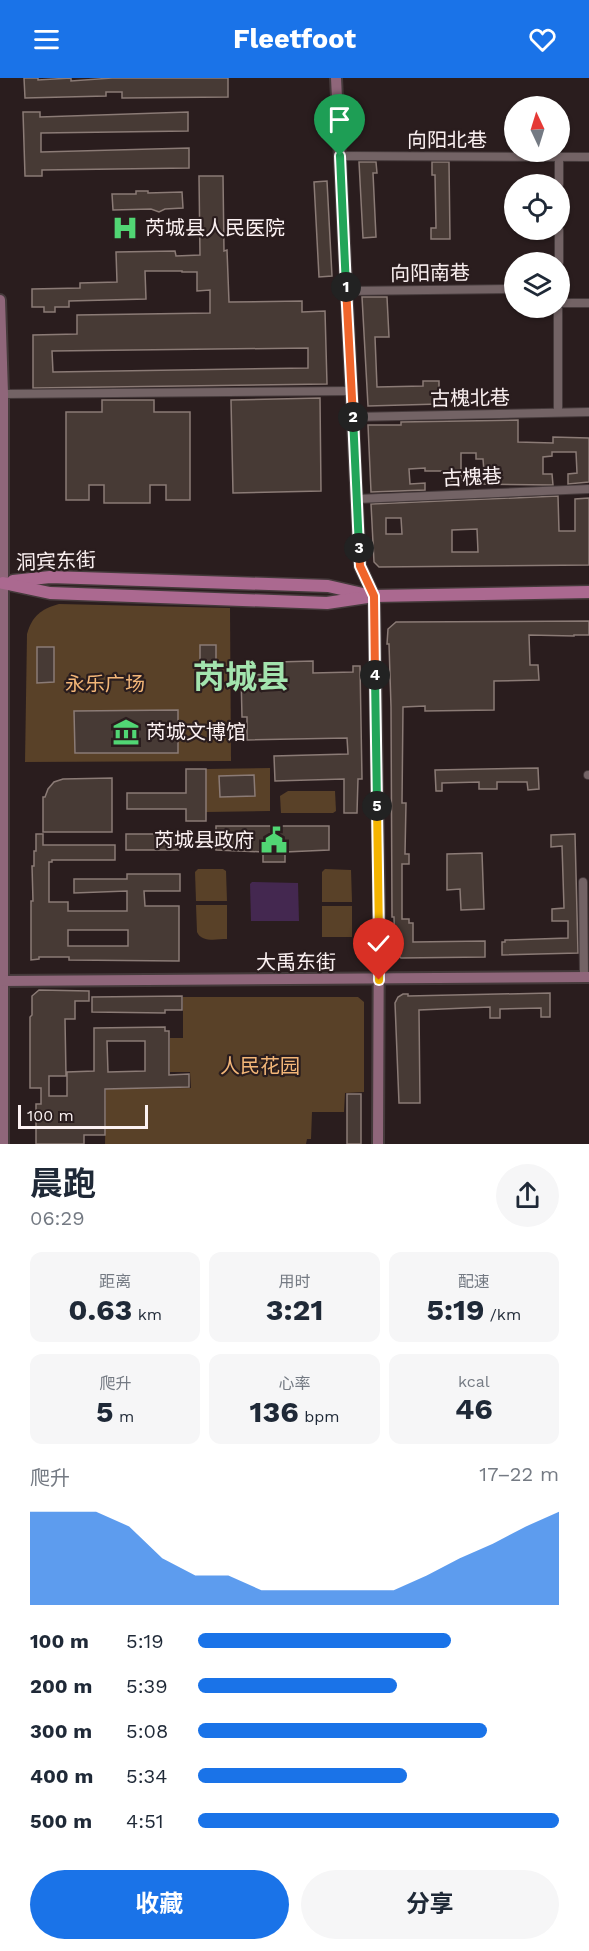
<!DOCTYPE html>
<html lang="zh">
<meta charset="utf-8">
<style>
body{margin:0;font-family:"Work Sans","Noto Sans SC",sans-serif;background:#f6f6f7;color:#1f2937;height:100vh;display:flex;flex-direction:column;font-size:22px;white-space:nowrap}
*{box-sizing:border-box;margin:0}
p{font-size:20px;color:#747a83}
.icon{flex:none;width:33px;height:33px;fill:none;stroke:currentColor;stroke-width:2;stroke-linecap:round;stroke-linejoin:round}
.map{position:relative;height:1066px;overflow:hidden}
.side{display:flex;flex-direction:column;background:#fff;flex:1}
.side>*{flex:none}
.needle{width:39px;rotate:356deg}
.buttons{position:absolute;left:504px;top:18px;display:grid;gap:12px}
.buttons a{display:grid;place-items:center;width:66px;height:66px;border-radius:50%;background:#fff;box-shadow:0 2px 4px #0004;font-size:30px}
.scale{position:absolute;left:18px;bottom:15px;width:130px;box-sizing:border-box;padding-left:6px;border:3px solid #fbf1f2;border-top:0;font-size:16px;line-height:21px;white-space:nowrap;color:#fbf1f2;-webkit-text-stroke:4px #2a1d1e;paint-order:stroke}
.pin{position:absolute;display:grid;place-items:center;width:51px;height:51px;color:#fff;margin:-62px -26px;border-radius:50% 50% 50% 0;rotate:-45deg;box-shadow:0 0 6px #0007}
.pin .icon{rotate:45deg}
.km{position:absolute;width:30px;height:30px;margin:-15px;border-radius:50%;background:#222;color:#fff;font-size:16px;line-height:30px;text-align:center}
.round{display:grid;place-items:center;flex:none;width:63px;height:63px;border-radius:32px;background:#f6f6f7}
.headline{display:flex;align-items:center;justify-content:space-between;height:102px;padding:0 30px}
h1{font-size:33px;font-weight:700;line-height:45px}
.stats{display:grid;grid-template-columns:repeat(3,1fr);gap:9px;height:102px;padding:6px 30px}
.stats div{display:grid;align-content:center;border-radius:12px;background:#f6f6f7;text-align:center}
.stats b{font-size:30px;font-weight:700}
.stats small{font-size:16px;font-weight:400}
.stats p{font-size:16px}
.chart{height:168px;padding:12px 30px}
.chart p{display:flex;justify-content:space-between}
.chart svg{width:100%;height:108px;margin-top:6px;fill:#1a73e8;opacity:.7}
.action{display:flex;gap:12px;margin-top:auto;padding:12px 30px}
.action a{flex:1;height:69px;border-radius:36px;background:#1a73e8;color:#fff;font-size:24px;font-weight:700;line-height:69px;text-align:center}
.action a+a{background:#f6f6f7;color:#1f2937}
ul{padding:0 30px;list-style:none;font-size:20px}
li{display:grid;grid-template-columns:96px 72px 1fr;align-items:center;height:45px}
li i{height:15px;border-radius:8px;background:#1a73e8}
header{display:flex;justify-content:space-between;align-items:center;height:78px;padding:0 30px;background:#1a73e8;color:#fff;font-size:27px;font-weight:700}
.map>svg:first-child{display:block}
.green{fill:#594128;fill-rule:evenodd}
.water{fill:#442850}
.building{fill:#473a35;stroke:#8b7b76;stroke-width:1.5;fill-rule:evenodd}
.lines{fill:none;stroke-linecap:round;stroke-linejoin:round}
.street-casing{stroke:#453a3b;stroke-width:10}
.secondary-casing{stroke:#453a3b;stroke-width:14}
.primary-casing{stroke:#453a3b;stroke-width:15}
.street{stroke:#736365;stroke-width:8}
.secondary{stroke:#8f667a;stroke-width:10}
.primary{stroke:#ab6990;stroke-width:12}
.split-1-casing{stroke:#fff;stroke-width:12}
.split-2-casing{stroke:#fff;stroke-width:12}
.split-3-casing{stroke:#fff;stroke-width:12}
.split-4-casing{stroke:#fff;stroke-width:12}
.split-5-casing{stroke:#fff;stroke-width:12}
.split-6-casing{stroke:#fff;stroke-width:12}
.split-7-casing{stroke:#fff;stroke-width:12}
.split-1{stroke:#22a559;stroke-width:8}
.split-2{stroke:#f0652b;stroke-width:8}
.split-3{stroke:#22a559;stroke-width:8}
.split-4{stroke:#f0652b;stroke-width:8}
.split-5{stroke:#22a559;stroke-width:8}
.split-6{stroke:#f5b400;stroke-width:8}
.split-7{stroke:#f5b400;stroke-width:8}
.labels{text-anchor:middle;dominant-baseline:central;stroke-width:4.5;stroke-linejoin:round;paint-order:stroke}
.street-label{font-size:20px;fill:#fbf1f2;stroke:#2a1d1e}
.poi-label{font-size:20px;fill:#fbf1f2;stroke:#2a1d1e;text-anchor:start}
.park-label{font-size:20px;fill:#f3b678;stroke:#2a1d1e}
.town-label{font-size:32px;font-weight:bold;fill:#a3e4ae;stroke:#2a1d1e}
</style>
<header><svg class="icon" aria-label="menu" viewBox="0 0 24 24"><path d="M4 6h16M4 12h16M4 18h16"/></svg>Fleetfoot<svg class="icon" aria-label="heart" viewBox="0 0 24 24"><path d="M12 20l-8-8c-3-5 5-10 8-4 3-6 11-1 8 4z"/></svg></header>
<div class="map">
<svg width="589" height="1066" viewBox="0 0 589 1066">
<rect width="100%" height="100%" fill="#2a1d1e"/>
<g class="green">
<path d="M59,526L230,530L231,683L25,684L27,556C32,538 41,531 59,526Z"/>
<path d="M270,690V733L206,734V691ZM254,697L255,718H220L219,698Z"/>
<polygon points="288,713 335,713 336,733 333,735 281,735 280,718"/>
<polygon points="198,791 223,791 226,793 227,823 196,823 195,794"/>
<polygon points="325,791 351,792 352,824 322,824 322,794"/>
<path d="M196,827H227V861C217,861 202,865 197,854Z"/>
<rect x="322" y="828" width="30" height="31"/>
<polygon points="183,919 358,919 364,924 364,1014 345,1015 344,1034 312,1034 311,1061 307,1061 306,1066 105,1066 106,1011 191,1010 190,994 170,994 170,960 183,960"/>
</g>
<polygon class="water" points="252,804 298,805 299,843 251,843 250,806"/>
<g class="building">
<polygon points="24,0 38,0 38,2 71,0 71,3 112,0 228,0 228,19 122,20 122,14 106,14 106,18 25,20"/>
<polygon points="23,34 40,34 40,39 188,34 188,53 41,55 41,74 189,70 189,90 42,92 42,98 25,98"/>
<polygon points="359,84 376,84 377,95 373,95 376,159 363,160"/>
<polygon points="432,84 449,84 450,161 431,161 431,150 436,150 435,97 432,97"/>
<path d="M199,98H223L224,173L227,172L229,224L302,223V234L325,233L327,306L33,310V257L77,256V237L210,235V212L197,213V194H182V193H145L146,221L69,223V229H55V234H44V229H32V211L80,210V205L117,204L116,174L175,173L176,178L200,177ZM308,270V290L53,294L52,273Z"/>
<polygon points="327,103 332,198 319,199 314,104"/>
<polygon points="136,113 148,113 148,115 182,114 183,130 165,131 159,134 151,131 113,132 112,116 136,116"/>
<polygon points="362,219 387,219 389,259 375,259 377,309 423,308 423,303 439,303 439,326 368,328"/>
<polygon points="320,320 321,413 233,415 231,322"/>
<polygon points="102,322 154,322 154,334 190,334 190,422 166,422 166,407 150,407 150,425 104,425 104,407 89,407 89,422 66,422 66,334 102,334"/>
<polygon points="518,342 518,364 553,365 553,359 589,360 589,404 568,406 568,396 577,395 576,374 552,374 552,378 543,379 543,396 552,396 553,407 476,406 476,394 484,394 483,381 476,381 476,375 461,375 461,404 451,404 451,393 425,393 425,390 409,391 410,406 425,405 425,412 371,414 368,347 401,347 401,344"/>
<path d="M558,418L559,453H575V421L589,420V487L379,489L374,484L371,426ZM386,440H401L402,456H386ZM477,451L478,474H452V452Z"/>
<polygon points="589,543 589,557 574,557 574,558 529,557 530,587 538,587 539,602 494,603 494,632 425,633 425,628 403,629 402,725 406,725 405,776 409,776 409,786 402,786 402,841 409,841 409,845 413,845 413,864 485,863 485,879 401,880 395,874 394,839 392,839 391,629 389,566 387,566 388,551 396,544"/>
<rect x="200" y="567" width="16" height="36"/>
<polygon points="37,569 54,569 54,604 37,605"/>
<polygon points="313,583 313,595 353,594 353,588 360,588 362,701 358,701 357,735 344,735 344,701 275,703 274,678 348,676 347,660 247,662 247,639 242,639 241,597 277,596 277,584"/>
<polygon points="178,632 178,675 75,675 74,633"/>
<polygon points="538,690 539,711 528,712 527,704 497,704 497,711 479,711 479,704 442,705 442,713 436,713 435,692"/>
<polygon points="186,691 206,691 206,743 186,743 186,731 127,731 127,715 186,715"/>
<polygon points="254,697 255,718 220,719 219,698"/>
<polygon points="112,700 112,754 43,754 43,719 45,719 48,711 54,704 63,701"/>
<polygon points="216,748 329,748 329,772 285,774 285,784 263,784 263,774 216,772"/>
<path d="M36,756H43V767H115V782H52V784H49V824H68V833H127V813L74,815V801H127V796H180V813H144L145,828H179V883L69,882V879H39V881L31,882V823H33L32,788H34V773H36ZM68,852H128V868H68Z"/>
<rect x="126" y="756" width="53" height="16"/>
<polygon points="575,756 578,875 502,877 502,864 505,864 505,862 568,860 568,843 552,843 552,831 564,830 562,768 551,769 551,757"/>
<polygon points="482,775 484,831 461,832 460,811 447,812 447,776"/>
<path d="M39,912L89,913V923H75V941H65L66,998H49V1018H67V994L94,993V950L165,949V953H169V997L189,996V1009L105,1011V1057H84V1066H36V1026H41V1010H30V939L32,937V918ZM107,963H145V993L108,994Z"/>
<polygon points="550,915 550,939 541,939 541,930 500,931 500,940 490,940 490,929 419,932 420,1025 399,1025 395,925 398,919 403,916 408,916 408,918"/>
<polygon points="182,918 182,932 165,932 165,935 92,934 92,919"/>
<rect x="347" y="1016" width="14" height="50"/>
</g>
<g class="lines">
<g class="street-casing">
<g id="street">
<polyline points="340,78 589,79"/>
<polyline points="559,106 559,79"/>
<polyline points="559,184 559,152"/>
<polyline points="347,213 514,211"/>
<polyline points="560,225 589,225"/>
<polyline points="3,316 352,313"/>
<polyline points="558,334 558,230"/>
<polyline points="353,339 589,334"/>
<polyline points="357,421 589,411"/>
<polyline points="588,697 589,697"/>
<polyline points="583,804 584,899"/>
</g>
</g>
<g class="secondary-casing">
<g id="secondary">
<polyline points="336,0 360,488 374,518 379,823 378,1066"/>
<polyline points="0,222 3,316 3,1066"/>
<polyline points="0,903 589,899"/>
</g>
</g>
<g class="primary-casing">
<g id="primary">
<polyline points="13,503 50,499 328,508 363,516"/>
<polyline points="3,505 50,515 327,525 374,518 589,514"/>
</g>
</g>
<use href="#street" class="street"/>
<use href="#secondary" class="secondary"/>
<use href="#primary" class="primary"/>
</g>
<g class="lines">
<g class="split-1-casing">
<polyline id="split-1" points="340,78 346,209"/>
</g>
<g class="split-2-casing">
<polyline id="split-2" points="346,209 353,339"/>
</g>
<g class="split-3-casing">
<polyline id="split-3" points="353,339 359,470"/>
</g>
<g class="split-4-casing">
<polyline id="split-4" points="359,470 360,488 374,518 375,597"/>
</g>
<g class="split-5-casing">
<polyline id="split-5" points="375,597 377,728"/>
</g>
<g class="split-6-casing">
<polyline id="split-6" points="377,728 379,859"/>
</g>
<g class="split-7-casing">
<polyline id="split-7" points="379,902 379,859"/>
</g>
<use href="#split-1" class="split-1"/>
<use href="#split-2" class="split-2"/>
<use href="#split-3" class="split-3"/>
<use href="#split-4" class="split-4"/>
<use href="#split-5" class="split-5"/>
<use href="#split-6" class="split-6"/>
<use href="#split-7" class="split-7"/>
</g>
<defs>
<g id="hospital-bare" transform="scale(2.07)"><path d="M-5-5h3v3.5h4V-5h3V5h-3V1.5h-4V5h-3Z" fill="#51d674" stroke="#2a1d1e" stroke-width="2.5" paint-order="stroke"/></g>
<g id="museum-bare" transform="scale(2.07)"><path d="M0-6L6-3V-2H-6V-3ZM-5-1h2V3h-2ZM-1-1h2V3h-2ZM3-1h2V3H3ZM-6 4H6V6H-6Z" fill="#51d674" stroke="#2a1d1e" stroke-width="2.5" paint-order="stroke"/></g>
<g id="civic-bare" transform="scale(2.07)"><path d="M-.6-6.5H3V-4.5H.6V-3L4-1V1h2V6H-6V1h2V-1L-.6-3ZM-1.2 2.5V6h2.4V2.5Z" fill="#51d674" stroke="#2a1d1e" stroke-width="2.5" paint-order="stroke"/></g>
</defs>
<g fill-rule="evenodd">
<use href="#hospital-bare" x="125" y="150"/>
<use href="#museum-bare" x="126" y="654"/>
<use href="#civic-bare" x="274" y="762"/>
</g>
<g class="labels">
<g class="street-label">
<text x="447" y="62">向阳北巷</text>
<text transform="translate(430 195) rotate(-1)">向阳南巷</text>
<text transform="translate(470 320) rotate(-1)">古槐北巷</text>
<text transform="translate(472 399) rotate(-3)">古槐巷</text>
<text transform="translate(56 483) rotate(-2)">洞宾东街</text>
<text x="296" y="884">大禹东街</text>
</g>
<g class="poi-label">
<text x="145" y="150">芮城县人民医院</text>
<text x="146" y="654">芮城文博馆</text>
<text x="254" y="762" text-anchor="end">芮城县政府</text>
</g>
<g class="park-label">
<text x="105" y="606">永乐广场</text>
<text x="260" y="988">人民花园</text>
</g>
<g class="town-label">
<text x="241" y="599">芮城县</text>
</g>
</g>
</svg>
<div class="buttons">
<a><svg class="needle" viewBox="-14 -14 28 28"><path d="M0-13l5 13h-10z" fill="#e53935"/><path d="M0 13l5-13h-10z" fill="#747a83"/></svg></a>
<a><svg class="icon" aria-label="locate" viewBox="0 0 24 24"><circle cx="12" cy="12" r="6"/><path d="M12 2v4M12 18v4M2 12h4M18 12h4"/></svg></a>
<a><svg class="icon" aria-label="layers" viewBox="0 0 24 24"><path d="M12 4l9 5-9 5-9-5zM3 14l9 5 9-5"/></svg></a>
</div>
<div class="scale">100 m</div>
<div class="pin" style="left:340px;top:78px;background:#1e9e55"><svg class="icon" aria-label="arrive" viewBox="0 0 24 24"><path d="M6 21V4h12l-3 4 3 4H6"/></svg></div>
<div class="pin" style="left:379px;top:902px;background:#d93025"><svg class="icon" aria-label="check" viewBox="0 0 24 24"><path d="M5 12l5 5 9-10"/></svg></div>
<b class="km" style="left:346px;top:209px">1</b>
<b class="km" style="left:353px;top:339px">2</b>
<b class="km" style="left:359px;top:470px">3</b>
<b class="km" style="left:375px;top:597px">4</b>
<b class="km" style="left:377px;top:728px">5</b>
</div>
<section class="side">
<div class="headline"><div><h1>晨跑</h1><p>06:29</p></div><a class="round"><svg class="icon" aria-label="share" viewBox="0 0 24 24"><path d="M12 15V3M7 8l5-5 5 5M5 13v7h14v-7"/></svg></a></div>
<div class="stats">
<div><p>距离</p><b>0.63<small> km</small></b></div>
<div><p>用时</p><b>3:21</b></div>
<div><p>配速</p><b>5:19<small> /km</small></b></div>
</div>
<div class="stats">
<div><p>爬升</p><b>5<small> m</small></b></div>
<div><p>心率</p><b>136<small> bpm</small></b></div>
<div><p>kcal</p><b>46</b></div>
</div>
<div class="chart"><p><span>爬升</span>17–22 m</p>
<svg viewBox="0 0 160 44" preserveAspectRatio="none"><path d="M0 44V6L10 6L20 6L30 12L40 25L50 32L60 32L70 38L80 38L90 38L100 38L110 38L120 32L130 25L140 19L150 12L160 6V44z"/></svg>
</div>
<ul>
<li><b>100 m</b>5:19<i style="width:70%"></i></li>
<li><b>200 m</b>5:39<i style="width:55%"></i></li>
<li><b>300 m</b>5:08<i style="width:80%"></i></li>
<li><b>400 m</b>5:34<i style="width:58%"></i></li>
<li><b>500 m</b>4:51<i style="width:100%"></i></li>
</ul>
<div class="action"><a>收藏</a><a>分享</a></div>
</section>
